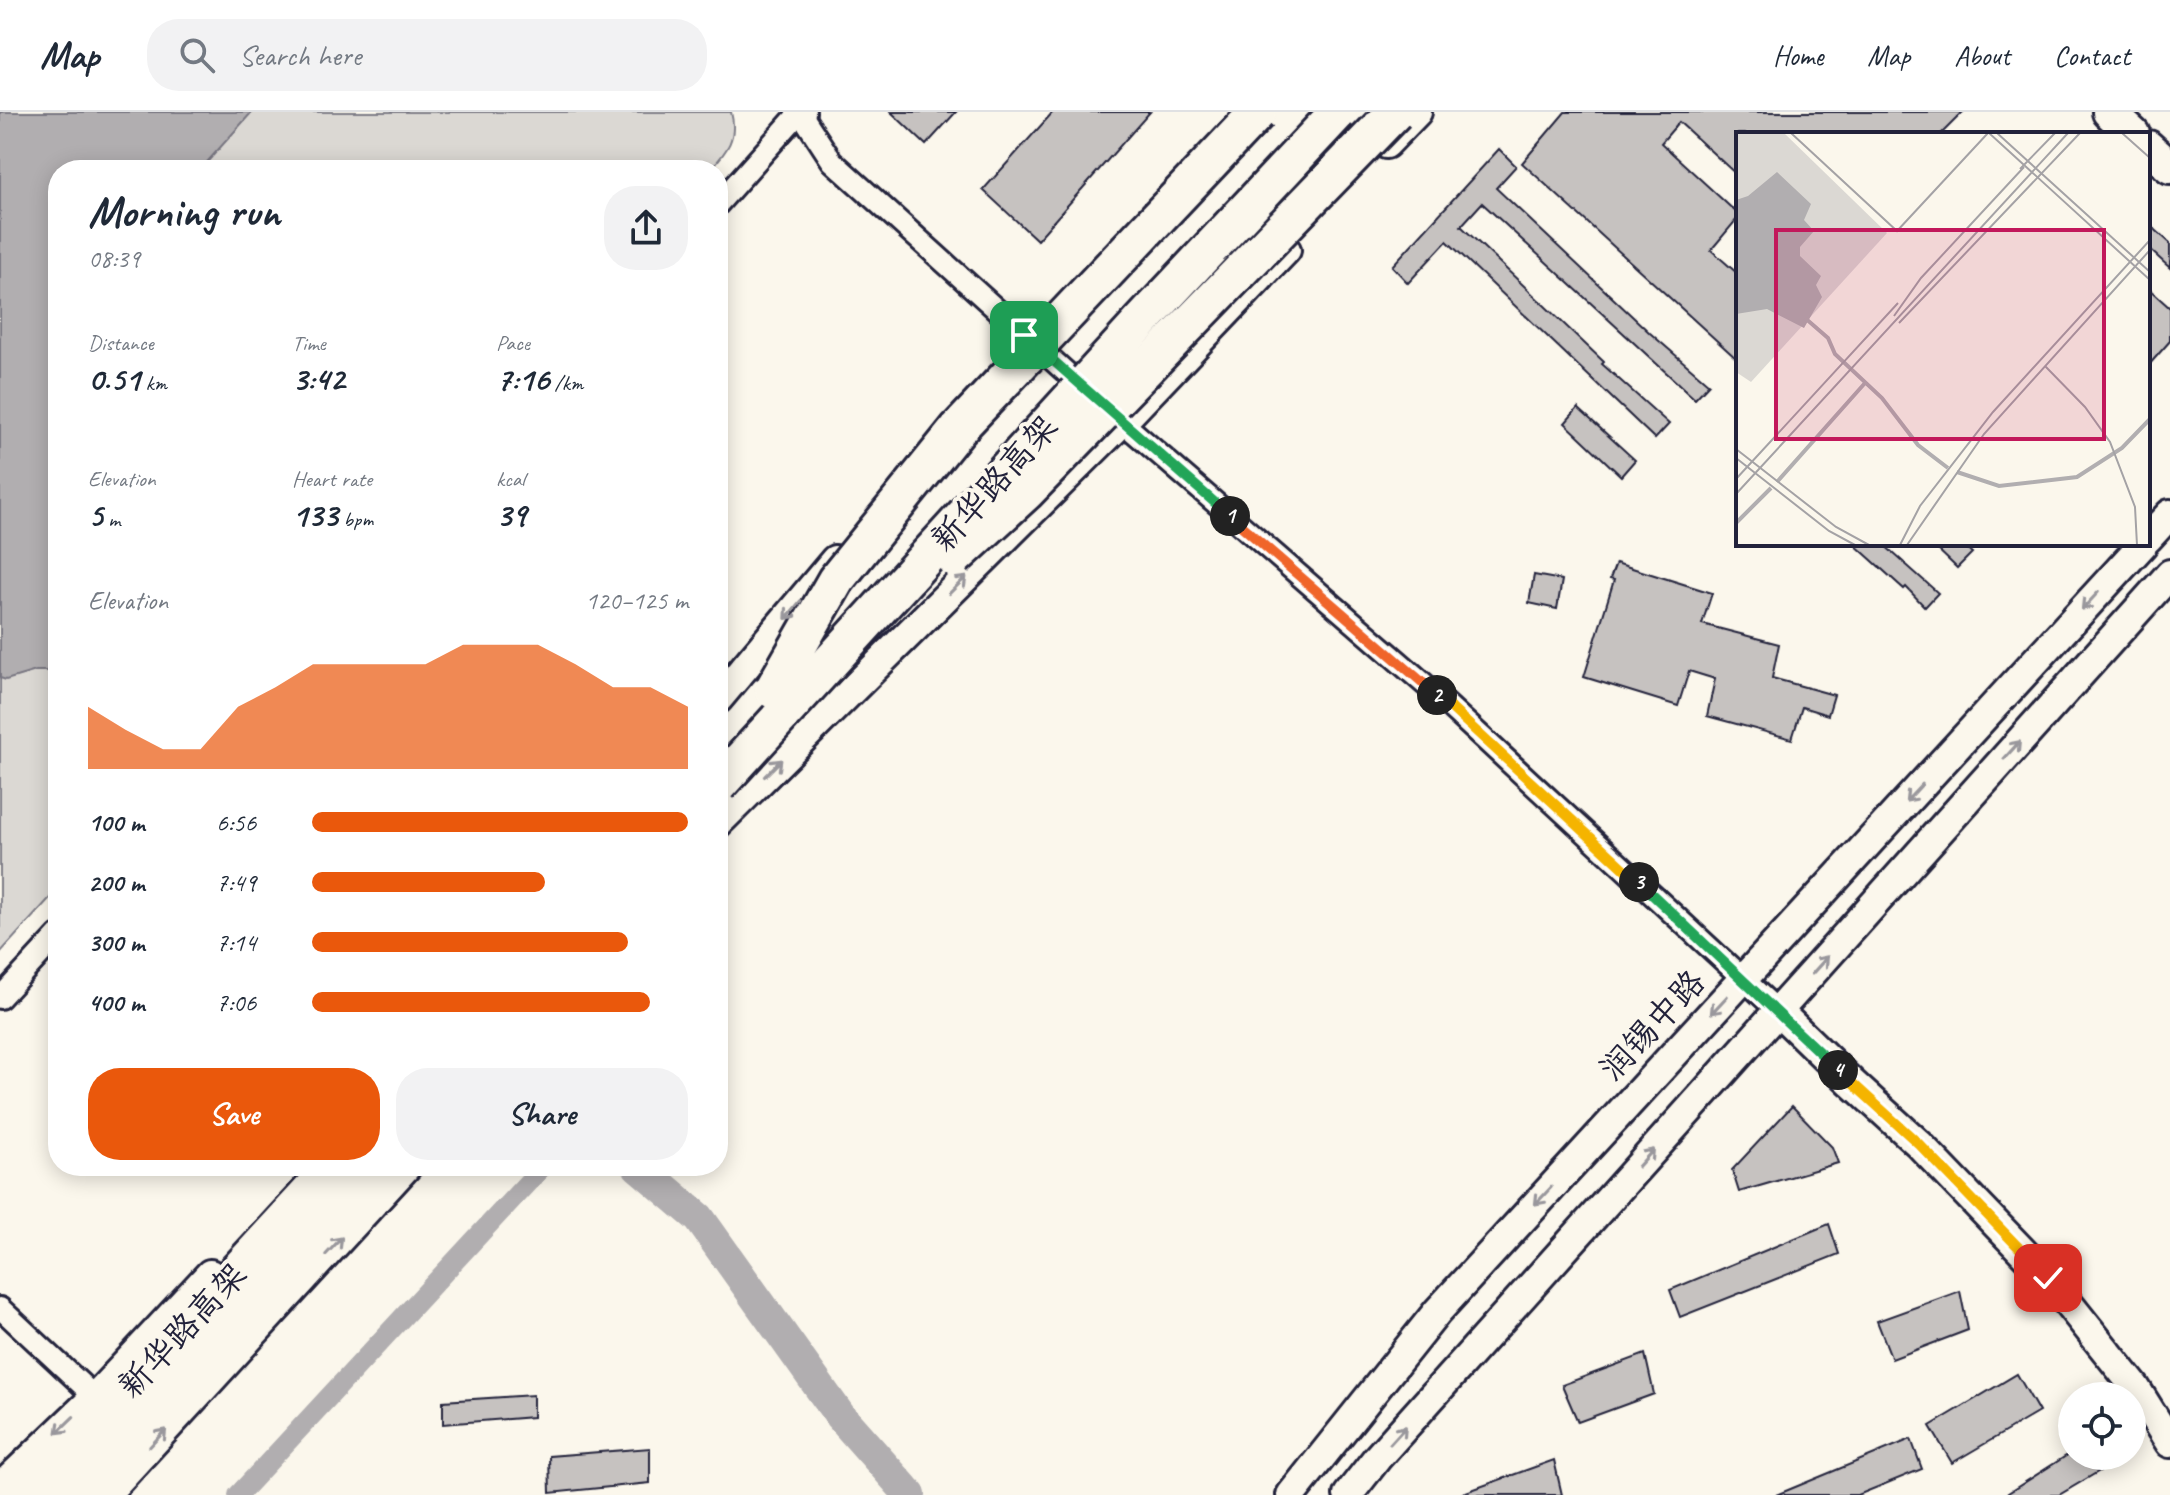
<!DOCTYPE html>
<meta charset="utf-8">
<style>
body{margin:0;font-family:Caveat,"LXGW WenKai TC",sans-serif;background:#f2f2f3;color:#1f2937;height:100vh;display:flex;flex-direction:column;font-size:30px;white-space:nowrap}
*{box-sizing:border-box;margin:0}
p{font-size:26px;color:#747a83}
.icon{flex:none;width:44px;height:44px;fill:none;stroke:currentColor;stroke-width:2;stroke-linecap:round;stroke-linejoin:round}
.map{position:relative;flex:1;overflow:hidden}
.details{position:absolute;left:48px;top:48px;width:680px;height:1016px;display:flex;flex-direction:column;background:#fff;border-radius:32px;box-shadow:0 4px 20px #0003}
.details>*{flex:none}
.buttons{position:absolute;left:2058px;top:1270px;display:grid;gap:16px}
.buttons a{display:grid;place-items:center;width:88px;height:88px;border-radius:50%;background:#fff;box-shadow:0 4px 20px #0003;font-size:40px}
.pin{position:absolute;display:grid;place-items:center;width:68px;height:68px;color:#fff;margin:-34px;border-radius:16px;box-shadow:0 4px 12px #0006}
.km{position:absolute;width:40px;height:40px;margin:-20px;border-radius:50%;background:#222;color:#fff;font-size:22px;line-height:40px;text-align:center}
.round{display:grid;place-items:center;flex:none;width:84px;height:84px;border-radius:32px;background:#f2f2f3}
.headline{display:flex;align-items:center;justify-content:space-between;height:136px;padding:0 40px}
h1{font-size:44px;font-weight:700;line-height:60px}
.stats{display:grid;grid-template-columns:repeat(3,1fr);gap:12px;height:136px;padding:8px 40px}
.stats div{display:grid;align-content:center}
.stats b{font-size:34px;font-weight:700}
.stats small{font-size:22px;font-weight:400}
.stats p{font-size:22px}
.chart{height:224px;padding:16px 40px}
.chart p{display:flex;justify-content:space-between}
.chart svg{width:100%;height:144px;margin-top:8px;fill:#ea580c;opacity:.7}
.button{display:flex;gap:16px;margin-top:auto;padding:16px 40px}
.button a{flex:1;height:92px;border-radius:32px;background:#ea580c;color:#fff;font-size:32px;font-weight:700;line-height:92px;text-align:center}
.button a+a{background:#f2f2f3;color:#1f2937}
ul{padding:0 40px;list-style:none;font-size:26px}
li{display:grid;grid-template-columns:128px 96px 1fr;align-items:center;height:60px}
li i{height:20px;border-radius:10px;background:#ea580c}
header{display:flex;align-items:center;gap:48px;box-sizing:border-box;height:112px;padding:0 40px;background:#fff;border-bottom:2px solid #e0e1e3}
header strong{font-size:38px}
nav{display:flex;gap:44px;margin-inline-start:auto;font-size:28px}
.search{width:560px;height:72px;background:#f2f2f3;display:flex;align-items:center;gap:20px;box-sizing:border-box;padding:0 28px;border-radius:32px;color:#747a83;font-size:30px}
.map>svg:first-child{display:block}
.green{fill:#dbd8d3;stroke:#7e7d87;stroke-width:2}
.water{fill:#b1aeb0;stroke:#787681;stroke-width:2}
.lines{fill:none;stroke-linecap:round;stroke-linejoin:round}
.canal{stroke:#b1aeb0;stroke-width:20}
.river{stroke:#b1aeb0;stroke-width:32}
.building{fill:#c6c2c0;stroke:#22223b;stroke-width:2}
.street-casing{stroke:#22223b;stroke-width:26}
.secondary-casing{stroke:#22223b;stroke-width:34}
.primary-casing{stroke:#22223b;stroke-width:38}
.highway-casing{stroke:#22223b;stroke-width:42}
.street{stroke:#fbf7ec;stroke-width:20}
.secondary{stroke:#fbf7ec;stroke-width:28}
.primary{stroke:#fbf7ec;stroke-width:32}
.highway{stroke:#fbf7ec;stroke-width:36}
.highway-bridge-casing{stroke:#22223b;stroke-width:42;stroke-linecap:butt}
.highway-bridge{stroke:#fbf7ec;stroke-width:36}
.oneway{stroke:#99979c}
.split-1-casing{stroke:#fff;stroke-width:16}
.split-2-casing{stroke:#fff;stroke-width:16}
.split-3-casing{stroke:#fff;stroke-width:16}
.split-4-casing{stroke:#fff;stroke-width:16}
.split-5-casing{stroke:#fff;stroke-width:16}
.split-1{stroke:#22a559;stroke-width:10}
.split-2{stroke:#f0652b;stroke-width:10}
.split-3{stroke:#f5b400;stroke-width:10}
.split-4{stroke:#22a559;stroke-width:10}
.split-5{stroke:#f5b400;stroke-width:10}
.labels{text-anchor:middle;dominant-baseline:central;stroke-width:8;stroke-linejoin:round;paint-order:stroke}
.street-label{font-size:34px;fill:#22223b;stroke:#fbf7ec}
.inset-river{fill:none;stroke:#b1aeb0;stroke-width:4}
.inset-road{fill:none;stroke:#a4a2a5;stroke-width:2}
.view{fill:#c2185b;fill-opacity:0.15;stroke:#c2185b;stroke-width:4}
.inset-edge{fill:none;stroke:#22223b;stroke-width:4}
</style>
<header>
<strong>Map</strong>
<div class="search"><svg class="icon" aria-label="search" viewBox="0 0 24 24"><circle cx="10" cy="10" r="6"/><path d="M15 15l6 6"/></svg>Search here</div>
<nav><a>Home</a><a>Map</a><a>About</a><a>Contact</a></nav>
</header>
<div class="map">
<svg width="2170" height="1383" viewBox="0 0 2170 1383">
<rect width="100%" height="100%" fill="#fbf7ec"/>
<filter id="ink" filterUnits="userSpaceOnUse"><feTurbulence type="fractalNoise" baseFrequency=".0125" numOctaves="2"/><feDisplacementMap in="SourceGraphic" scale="16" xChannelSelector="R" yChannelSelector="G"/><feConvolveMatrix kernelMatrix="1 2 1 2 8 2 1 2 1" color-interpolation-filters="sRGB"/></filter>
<g filter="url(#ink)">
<path class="green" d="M0,0H731C738,26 727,39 710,58H58V777L0,841Z"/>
<polygon class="water" points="0,0 252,0 200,58 58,58 58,559 36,559 6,568 0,566"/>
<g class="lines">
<polyline class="canal" points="238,1383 543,1054"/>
<polyline class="river" points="638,1054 699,1106 840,1304 910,1383"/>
</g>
<g class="building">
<polygon points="891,0 956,0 926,33"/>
<polygon points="1053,0 1150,0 1037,128 983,78"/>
<polygon points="1565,0 1963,0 1941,22 1738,22 1738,64 1679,10 1661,31 1738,102 1738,106 1711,138 1738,162 1738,248 1522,51"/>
<polygon points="1499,37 1516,54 1496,76 1650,221 1709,272 1695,287 1482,91 1461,114 1604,250 1602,252 1669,312 1655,327 1447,129 1408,171 1392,154"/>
<polygon points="2148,111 2170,131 2170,156 2148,136"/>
<polygon points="2148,176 2170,196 2170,229 2148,254"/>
<polygon points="1578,296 1635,348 1621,364 1565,311"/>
<polygon points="1854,432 1883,432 1938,481 1925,495 1906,475 1904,477"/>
<polygon points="1932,432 1962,432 1972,441 1957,456"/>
<polygon points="1616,451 1712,481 1702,512 1779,532 1772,566 1834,583 1828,603 1802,595 1792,627 1707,604 1715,567 1689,559 1678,594 1584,565 1614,468 1610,467"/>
<polygon points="1534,463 1562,468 1557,497 1529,491"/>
<polygon points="1792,994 1832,1035 1838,1051 1739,1080 1732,1058"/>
<polygon points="1829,1112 1839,1142 1680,1205 1670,1178"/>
<polygon points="1960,1179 1968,1218 1892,1247 1877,1209"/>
<polygon points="1645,1242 1654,1282 1578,1310 1562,1273"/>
<polygon points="2017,1262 2039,1300 1952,1351 1930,1314"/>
<polygon points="533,1283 533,1305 443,1312 443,1289"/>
<polygon points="1911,1327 1922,1357 1858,1383 1776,1383"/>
<polygon points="650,1336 650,1371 550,1381 549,1344"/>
<polygon points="2066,1344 2101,1344 2108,1354 2059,1383 2005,1383"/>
<polygon points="1554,1348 1562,1383 1464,1383 1463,1381"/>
</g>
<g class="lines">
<g class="street-casing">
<g id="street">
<polyline points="718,92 800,0 832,49 1089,281"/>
<polyline points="1113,302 1428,575 1778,899"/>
<polyline points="0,886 58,823"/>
<polyline points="0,1196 95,1285"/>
</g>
</g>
<g class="secondary-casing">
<g id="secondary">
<polyline points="800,0 801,0"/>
<polyline points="1386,32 1417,0"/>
<polyline points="2148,426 2170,402"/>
<polyline points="718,587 835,448"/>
<polyline points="718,711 1122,310 1286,138"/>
<polyline points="1778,899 1851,970 1919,1032 2048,1166 2135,1275 2170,1331"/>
<polyline points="0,1376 95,1285 210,1162"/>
<polyline points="105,1383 407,1054"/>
<polyline points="1291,1383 1437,1200 2143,432"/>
<polyline points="1348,1383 1377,1346 2170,462"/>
</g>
</g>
<g class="primary-casing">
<g id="primary">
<polyline points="2109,0 2133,22"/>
<polyline points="2148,35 2170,55"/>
</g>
</g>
<g class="highway-casing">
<g id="highway">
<polyline points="31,1383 334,1054"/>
<polyline points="67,1383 370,1054"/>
</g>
</g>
<use href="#street" class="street"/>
<use href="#secondary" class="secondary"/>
<use href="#primary" class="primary"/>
<use href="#highway" class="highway"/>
<g class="highway-bridge-casing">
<g id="highway-bridge">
<polyline points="954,446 1026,380 1395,0"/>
<polyline points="773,578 836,468 958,317 1258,0"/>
<polyline points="718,673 1142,209 1338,0"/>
</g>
</g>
<use href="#highway-bridge" class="highway-bridge"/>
</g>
<defs><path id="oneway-shaft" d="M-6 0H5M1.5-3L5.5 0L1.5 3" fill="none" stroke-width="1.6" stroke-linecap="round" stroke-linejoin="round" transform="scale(2)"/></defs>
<g class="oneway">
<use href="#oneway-shaft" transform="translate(958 473) rotate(-45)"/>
<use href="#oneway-shaft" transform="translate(2090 489) rotate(133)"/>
<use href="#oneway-shaft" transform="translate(793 498) rotate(130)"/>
<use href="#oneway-shaft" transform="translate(2012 638) rotate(-48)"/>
<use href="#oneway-shaft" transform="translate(773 656) rotate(-45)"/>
<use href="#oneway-shaft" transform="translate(1914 681) rotate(133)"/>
<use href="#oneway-shaft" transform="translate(1820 853) rotate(-48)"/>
<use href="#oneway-shaft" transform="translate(1719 893) rotate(133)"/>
<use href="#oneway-shaft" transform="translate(1646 1046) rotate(-48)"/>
<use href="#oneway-shaft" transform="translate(1543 1084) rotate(133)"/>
<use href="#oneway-shaft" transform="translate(334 1134) rotate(-47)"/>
<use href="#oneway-shaft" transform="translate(65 1313) rotate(136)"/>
<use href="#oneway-shaft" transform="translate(1398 1323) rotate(-48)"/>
<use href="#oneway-shaft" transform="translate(158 1326) rotate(-47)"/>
</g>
</g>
<g class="lines" filter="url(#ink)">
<g class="split-1-casing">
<polyline id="split-1" points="1024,223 1230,404"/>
</g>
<g class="split-2-casing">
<polyline id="split-2" points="1230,404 1437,583"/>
</g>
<g class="split-3-casing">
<polyline id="split-3" points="1437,583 1639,770"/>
</g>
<g class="split-4-casing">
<polyline id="split-4" points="1639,770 1838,958"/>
</g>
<g class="split-5-casing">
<polyline id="split-5" points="1838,958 1919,1032 2048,1166"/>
</g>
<use href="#split-1" class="split-1"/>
<use href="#split-2" class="split-2"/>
<use href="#split-3" class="split-3"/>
<use href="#split-4" class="split-4"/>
<use href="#split-5" class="split-5"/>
</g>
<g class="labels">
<g class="street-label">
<text transform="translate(994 371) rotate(-48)">新华路高架</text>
<text transform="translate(1652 913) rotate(-47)">润锡中路</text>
<text transform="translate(182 1218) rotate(-47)">新华路高架</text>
</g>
</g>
<g transform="translate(1736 20)">
<rect width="414" height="414" fill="#fbf7ec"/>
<path d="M0,1H48L151,101L15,250L0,240Z" fill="#dbd8d3"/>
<path d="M41,40L75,72L68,88L78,99L64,115V124L85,144L80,153L86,165L68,196L31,177L0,182V68L12,64Z" fill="#b1aeb0"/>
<path class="inset-river" d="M69,186L92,206L99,222L146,266L182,313L212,336M221,340L263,354L341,345L386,316L414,287M41,350L129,251M0,391L35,356"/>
<path class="inset-road" d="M55,1L161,99L252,1M253,1L414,148M261,1L414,140M386,1L414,26M284,37L319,1M158,184L185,146L288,35M163,191L344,1M309,234L349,275L374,310L399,375L401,413M0,317L100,395L133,413M0,326L93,399L119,413M0,347L162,171M0,362L332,1M164,413L184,374L257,280L414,108M171,413L248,302L414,118"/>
<path class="view" d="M40,98H368V307H40Z"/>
<rect width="414" height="414" class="inset-edge"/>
</g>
</svg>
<div class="buttons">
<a><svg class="icon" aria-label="locate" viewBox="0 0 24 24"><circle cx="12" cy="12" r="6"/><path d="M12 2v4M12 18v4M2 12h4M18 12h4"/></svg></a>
</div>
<div class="pin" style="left:1024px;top:223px;background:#1e9e55"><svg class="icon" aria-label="arrive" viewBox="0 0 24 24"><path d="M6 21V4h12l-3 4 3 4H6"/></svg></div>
<div class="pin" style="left:2048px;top:1166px;background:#d93025"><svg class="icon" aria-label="check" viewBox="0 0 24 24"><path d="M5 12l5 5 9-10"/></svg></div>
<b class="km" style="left:1230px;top:404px">1</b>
<b class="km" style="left:1437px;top:583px">2</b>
<b class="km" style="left:1639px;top:770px">3</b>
<b class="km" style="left:1838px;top:958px">4</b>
<section class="details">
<div class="headline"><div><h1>Morning run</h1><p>08:39</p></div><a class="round"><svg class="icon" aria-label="share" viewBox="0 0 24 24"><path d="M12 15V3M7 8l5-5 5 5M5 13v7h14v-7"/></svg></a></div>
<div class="stats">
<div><p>Distance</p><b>0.51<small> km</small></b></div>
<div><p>Time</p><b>3:42</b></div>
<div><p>Pace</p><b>7:16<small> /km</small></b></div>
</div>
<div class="stats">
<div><p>Elevation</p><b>5<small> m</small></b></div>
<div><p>Heart rate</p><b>133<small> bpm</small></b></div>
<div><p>kcal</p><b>39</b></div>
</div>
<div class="chart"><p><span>Elevation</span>120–125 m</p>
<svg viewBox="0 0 160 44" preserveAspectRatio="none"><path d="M0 44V25L10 32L20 38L30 38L40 25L50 19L60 12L70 12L80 12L90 12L100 6L110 6L120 6L130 12L140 19L150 19L160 25V44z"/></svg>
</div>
<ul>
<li><b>100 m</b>6:56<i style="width:100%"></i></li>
<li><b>200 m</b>7:49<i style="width:62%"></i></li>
<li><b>300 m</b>7:14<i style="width:84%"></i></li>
<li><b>400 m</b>7:06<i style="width:90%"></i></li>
</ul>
<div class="button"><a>Save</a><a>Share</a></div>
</section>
</div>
